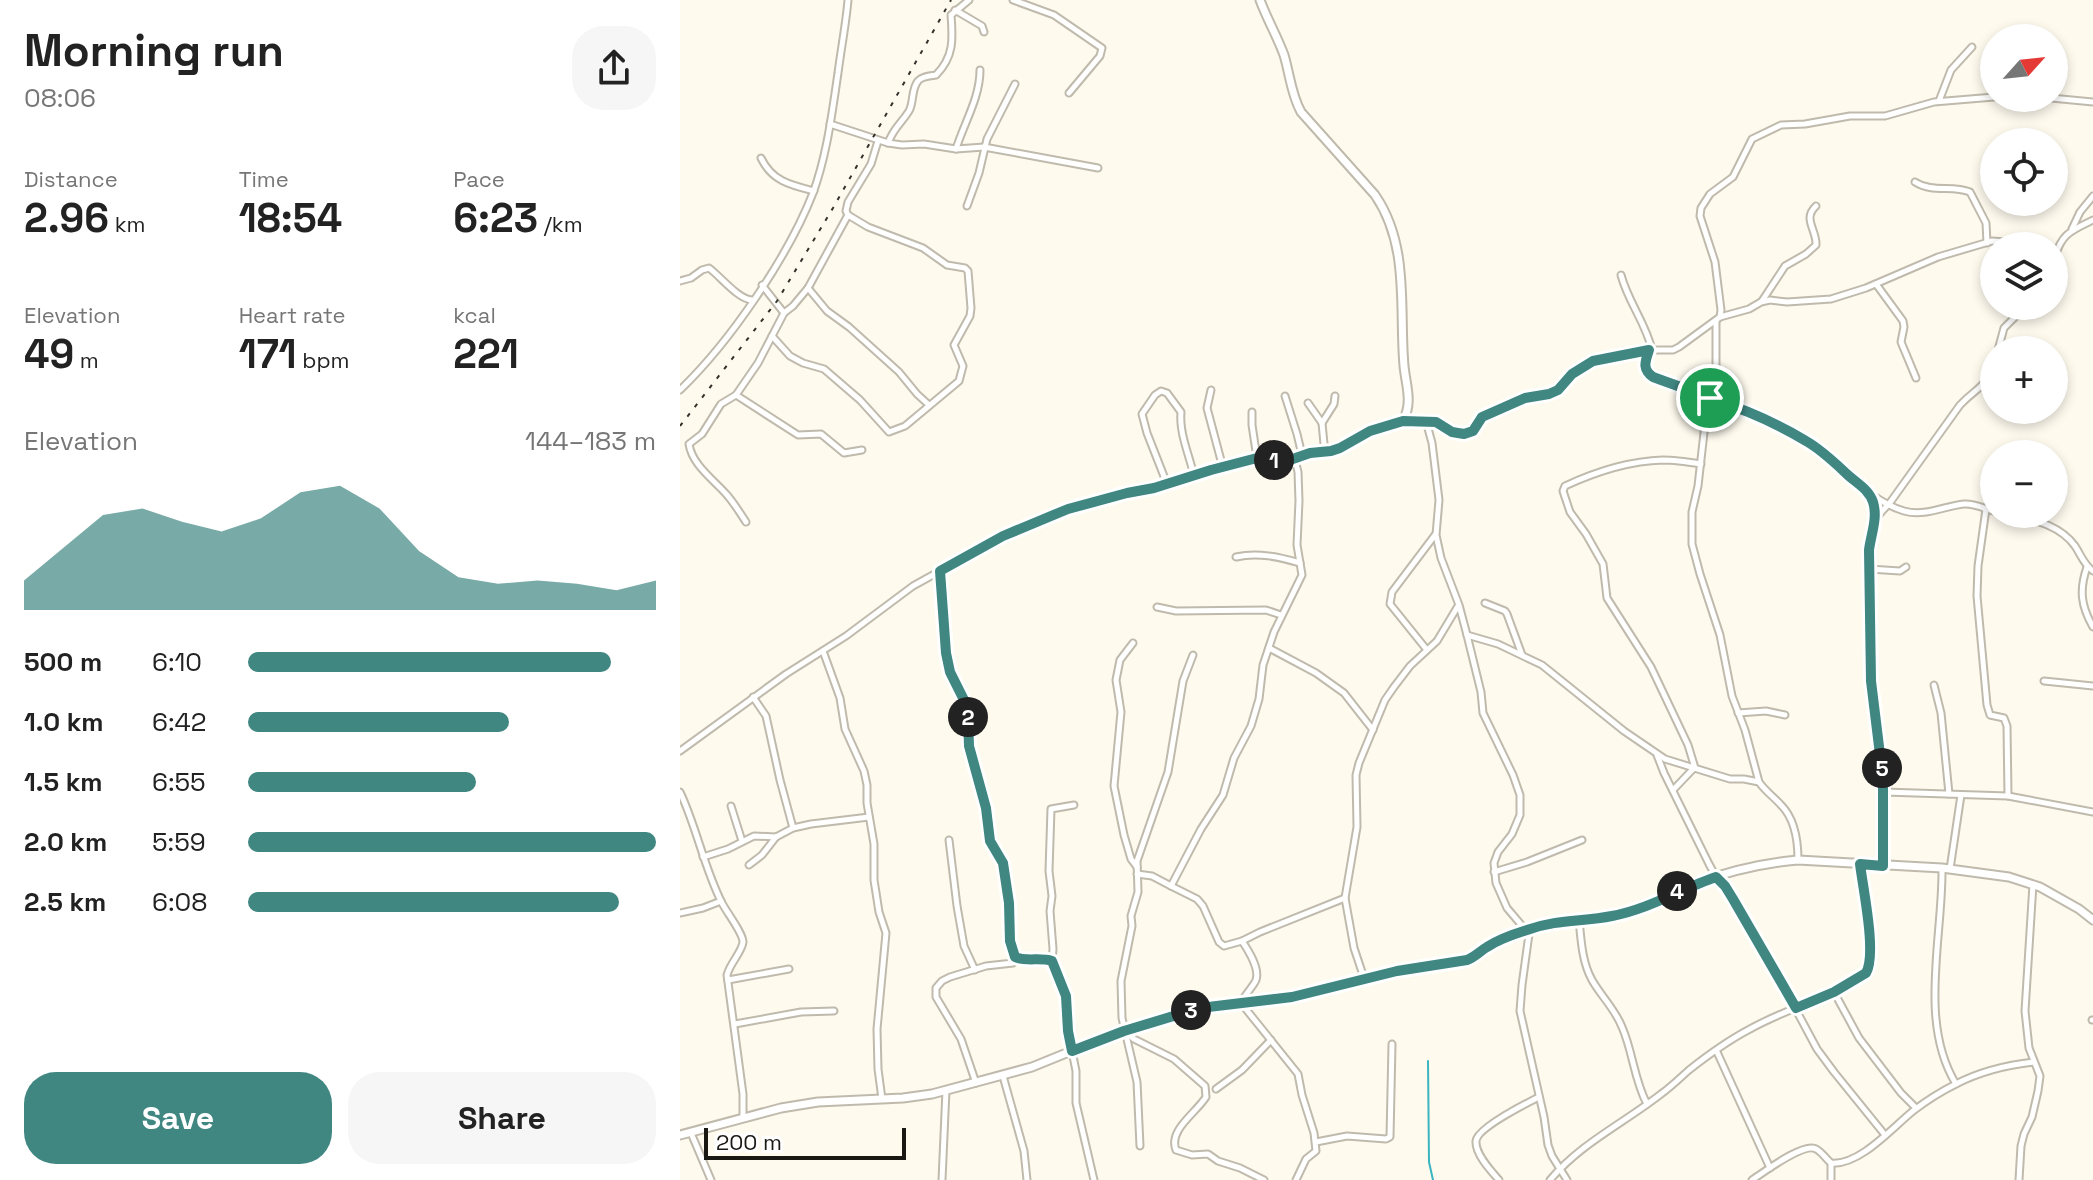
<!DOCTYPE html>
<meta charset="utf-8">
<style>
body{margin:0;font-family:"Space Grotesk",sans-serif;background:#f6f6f6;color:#222;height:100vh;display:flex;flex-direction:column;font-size:30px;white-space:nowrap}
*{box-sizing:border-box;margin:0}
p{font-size:26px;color:#767676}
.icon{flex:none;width:44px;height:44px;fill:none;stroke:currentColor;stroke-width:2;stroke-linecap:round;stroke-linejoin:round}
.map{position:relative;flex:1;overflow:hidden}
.details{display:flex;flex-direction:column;background:#fff;width:680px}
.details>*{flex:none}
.needle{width:52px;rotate:63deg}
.fabs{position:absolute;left:1300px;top:24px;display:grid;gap:16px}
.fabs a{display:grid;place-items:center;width:88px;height:88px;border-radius:50%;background:#fff;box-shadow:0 4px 12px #0003;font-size:40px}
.scale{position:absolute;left:24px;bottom:20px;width:202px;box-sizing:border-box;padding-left:8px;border:4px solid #1a1813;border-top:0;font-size:22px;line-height:28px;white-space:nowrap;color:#1a1813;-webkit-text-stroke:6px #fff;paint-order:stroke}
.pin{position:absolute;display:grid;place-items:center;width:68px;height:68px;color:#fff;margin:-34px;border:4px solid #fff;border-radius:50%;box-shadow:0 2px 8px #0007}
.km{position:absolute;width:40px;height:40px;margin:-20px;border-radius:50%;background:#222;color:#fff;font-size:22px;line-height:40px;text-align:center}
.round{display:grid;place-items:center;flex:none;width:84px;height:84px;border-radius:32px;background:#f6f6f6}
.summary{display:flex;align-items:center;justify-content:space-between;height:136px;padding:0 24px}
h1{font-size:44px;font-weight:600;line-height:60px}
.figures{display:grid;grid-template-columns:repeat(3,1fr);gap:12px;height:136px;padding:8px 24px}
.figures div{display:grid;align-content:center}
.figures b{font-size:40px;font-weight:600}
.figures small{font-size:22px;font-weight:400}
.figures p{font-size:22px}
.chart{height:224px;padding:16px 24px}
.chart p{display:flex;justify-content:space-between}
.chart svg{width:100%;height:144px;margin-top:8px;fill:#408782;opacity:.7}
.cta{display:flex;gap:16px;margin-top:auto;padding:16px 24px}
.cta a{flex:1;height:92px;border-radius:32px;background:#408782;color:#fff;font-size:32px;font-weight:600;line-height:92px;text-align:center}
.cta a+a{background:#f6f6f6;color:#222}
ul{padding:0 24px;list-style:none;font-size:26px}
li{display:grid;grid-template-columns:128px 96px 1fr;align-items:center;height:60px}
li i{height:20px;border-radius:10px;background:#408782}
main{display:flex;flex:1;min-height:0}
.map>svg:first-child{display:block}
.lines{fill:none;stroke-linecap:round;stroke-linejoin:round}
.stream{stroke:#3ab5c1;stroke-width:2}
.minor-casing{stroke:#bfbaac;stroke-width:9}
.tertiary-casing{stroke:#bfbaac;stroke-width:11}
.minor{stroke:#fff;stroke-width:5}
.tertiary{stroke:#fff;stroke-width:7}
.rail{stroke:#33312b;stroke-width:2;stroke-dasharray:4 8;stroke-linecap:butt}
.route-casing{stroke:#fff;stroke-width:16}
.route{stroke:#408782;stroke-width:10}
</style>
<main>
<section class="details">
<div class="summary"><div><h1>Morning run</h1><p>08:06</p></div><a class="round"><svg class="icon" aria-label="share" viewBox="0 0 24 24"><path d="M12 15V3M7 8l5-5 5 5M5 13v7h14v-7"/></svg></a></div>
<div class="figures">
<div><p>Distance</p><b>2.96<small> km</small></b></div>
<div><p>Time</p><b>18:54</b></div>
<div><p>Pace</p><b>6:23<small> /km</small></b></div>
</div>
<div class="figures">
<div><p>Elevation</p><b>49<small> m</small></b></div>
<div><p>Heart rate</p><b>171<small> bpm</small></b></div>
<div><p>kcal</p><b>221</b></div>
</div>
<div class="chart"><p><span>Elevation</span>144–183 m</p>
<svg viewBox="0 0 160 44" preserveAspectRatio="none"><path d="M0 44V35L10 25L20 15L30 13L40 17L50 20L60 16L70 8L80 6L90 13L100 26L110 34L120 36L130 35L140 36L150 38L160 35V44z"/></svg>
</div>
<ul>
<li><b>500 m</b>6:10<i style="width:89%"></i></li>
<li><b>1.0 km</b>6:42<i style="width:64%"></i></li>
<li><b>1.5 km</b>6:55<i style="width:56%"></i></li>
<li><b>2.0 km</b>5:59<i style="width:100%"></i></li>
<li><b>2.5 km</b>6:08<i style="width:91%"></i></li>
</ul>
<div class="cta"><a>Save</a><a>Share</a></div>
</section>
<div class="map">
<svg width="1413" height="1180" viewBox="0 0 1413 1180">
<rect width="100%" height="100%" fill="#fefaee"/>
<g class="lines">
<polyline class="stream" points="748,1061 749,1162 753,1180"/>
<g class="minor-casing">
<g id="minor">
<polyline points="333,0 374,15 422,48 420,56 389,93"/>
<polyline points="275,10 302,26 304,32"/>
<polyline points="1371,98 1413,102"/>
<polyline points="1259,101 1271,70 1292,47"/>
<polyline points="150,124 208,143 222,145 244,144 276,149 304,147 418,168"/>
<path d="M208,143C214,127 221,124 229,111C234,103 231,89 238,81C242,76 250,76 256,75C274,57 273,39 271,15L289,0"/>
<path d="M276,149C284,123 300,98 300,70"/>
<path d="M81,158C92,181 110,185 134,191"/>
<path d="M1235,182C1252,193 1272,185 1290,192L1306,223L1307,243"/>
<polyline points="287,206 299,173 307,139 335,84"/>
<polyline points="1392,229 1400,212 1413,196"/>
<path d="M1374,260C1381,234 1390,231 1413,220"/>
<path d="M941,275C948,302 966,323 972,350"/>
<path d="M0,281L11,278L22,270L29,268C41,277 58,299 72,300"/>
<polyline points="1196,284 1223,321 1224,327 1221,342 1236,378"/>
<polyline points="82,285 104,313"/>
<polyline points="128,288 147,311 169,327 219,372 237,394 249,405"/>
<path d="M1082,301L1105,266L1126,254L1136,245C1137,230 1122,219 1136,206"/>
<polyline points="1040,317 1069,309 1081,302 1090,300 1107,302 1151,299 1186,288 1258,257 1312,241 1326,242 1342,246"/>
<polyline points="92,336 110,356 123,363 144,369 180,400 209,432 225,426 279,381 283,366 274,345 290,316 291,308 288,271 285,268 267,265 243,248 188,227 168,215 166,211 168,202 191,164 198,141"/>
<path d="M969,350C966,362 962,369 973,377C1024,397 1078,412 1126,440C1160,461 1184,499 1224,511C1245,517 1264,506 1284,504C1295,503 1304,509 1314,511"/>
<polyline points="1318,350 1324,328 1346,306"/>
<path d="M0,390C50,342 108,257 133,193C147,155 152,113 158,73C161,49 166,24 168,0"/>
<polyline points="531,390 527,408 543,468"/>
<polyline points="56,395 118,435 141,434 164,453 182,450"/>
<polyline points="605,396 617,434 622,455"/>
<path d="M1028,397L1018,486L1012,512V544L1020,574L1040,635L1052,696L1065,730L1079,782C1085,791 1094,797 1101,805C1115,819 1118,841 1118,860"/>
<polyline points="1030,398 1036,377 1036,321"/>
<polyline points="628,403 642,423"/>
<polyline points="572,412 572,425 577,458"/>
<polyline points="746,421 752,443 759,500 756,535 761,558 779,605 787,635 801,692 803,713 833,775 840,795 840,815 832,834 818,852 814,863 816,883 827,908 849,934 842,985 840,1011 864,1117 868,1145 872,1156 887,1180"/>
<polyline points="642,453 644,444 642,423 654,404 655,396"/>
<path d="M487,484L467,433L462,414L475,395L481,391L487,393L501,412C499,433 509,454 514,476"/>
<polyline points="1190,495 1196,516"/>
<path d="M1328,514C1353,520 1379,524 1395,546C1401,555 1404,565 1413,571"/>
<path d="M66,522C60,513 54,503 47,495C34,480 12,465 9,444L22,434L41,404L56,395L78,363L104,313L113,306L128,288L168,215"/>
<path d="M556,557C578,552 599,557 620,563"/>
<path d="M1407,567C1399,590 1401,606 1413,627"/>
<polyline points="1189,569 1220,571 1226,567"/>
<path d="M260,571L266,653L270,672L284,700L288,717L289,746L306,808L310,841L323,863L329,903L330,941L335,957C346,962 360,957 372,961L386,996L388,1031L396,1071V1103L414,1180"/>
<polyline points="805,603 825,611 827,614 842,655"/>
<polyline points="477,607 496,611 586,610 601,615"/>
<polyline points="787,635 818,644 862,665 944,731 985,759 1050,779 1064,779 1079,782"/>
<polyline points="453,643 440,660 436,680 441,712 434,786 444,835 451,859 457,867"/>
<polyline points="589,648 636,673 664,693 693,730"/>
<polyline points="747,650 710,604 712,592 755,535"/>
<polyline points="143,651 160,698 165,729 184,771 187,785 187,803 194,844 194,880 199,912 206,933 197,1029 198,1069 202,1099"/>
<polyline points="1364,681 1413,686"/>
<polyline points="1254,685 1261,713 1269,794"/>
<polyline points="73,697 86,716 100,780 113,828"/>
<polyline points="1058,713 1086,711 1105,715"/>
<polyline points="0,751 106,674 166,636 233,586 323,536 388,509 447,493 474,488 577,458 607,461 630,453 651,451 690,431 723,421 756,422 772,432 784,434 793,431 802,417 845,398 869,394 878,390 892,374 913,361 969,350 993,350 999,347 1040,317 1041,310 1035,262 1020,216 1021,208 1030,194 1053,177 1072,139 1101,125 1125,124 1170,116 1205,116 1254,102 1314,97"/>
<polyline points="977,755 984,773 1029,864 1036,877 1045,886 1085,952 1137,1049 1154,1072 1205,1135"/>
<path d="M1015,768L1008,745L971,667L927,598L923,564L906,534L890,512L883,491L885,486C915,472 949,461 983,460C995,460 1008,462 1021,464"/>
<polyline points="993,790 1014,768"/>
<path d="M0,792C17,828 24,868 42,903C47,913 63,933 63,942C62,952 50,963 47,975L63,1094V1118"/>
<polyline points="1204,792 1328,796 1327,726 1324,718 1310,715 1307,705 1297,596 1298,566 1306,509"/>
<polyline points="1328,796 1413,812"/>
<polyline points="51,806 62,841"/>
<polyline points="269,840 277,906 284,946 295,970"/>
<polyline points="23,857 48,849 74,836 96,837 113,828 131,824 189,817"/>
<polyline points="69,865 82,855 96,837"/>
<path d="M1203,865V779L1191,681L1189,550C1192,527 1192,520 1209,504L1280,405C1299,385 1304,391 1314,361"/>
<path d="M1262,868C1263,937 1238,1022 1276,1084"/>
<polyline points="1270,869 1281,795"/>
<polyline points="814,872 847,862 902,840"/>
<polyline points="457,874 472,876 491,886 521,829 543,795 554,758 571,726 579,699 583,665 594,632 622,575 617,545 619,501 618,472 615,460"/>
<polyline points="491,886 517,899 523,906 539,942 544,946 562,941"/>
<polyline points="0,913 23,908 41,901"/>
<path d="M899,919C901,940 902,962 912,980C921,996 935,1009 942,1027C953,1052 954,1080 967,1104"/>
<polyline points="372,961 373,949 370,911 372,896 369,871 371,809 394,805"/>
<polyline points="684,978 674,948 665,898 677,827 676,775 679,763 705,700 714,687 730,666 757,641 778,606"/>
<polyline points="48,980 109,969"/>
<polyline points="1154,992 1179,1038 1221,1093 1236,1108"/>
<polyline points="1412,1020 1413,1020"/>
<polyline points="55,1024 121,1012 154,1011"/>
<path d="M446,1032L454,1039L494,1059L525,1086L526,1097C516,1113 488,1130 496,1150L512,1155L528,1154L538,1161L560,1168L584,1180"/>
<polyline points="1037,1052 1090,1168"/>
<polyline points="323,1076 344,1151 347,1180"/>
<polyline points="296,1083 281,1039 256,997 256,988 262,981 270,977 306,966 333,963 338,959"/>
<polyline points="536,1089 562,1070 591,1040"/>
<polyline points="11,1133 31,1180"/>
<polyline points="636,1142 667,1136 706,1139 710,1137 712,1044"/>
<polyline points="460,1146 457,1082 442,1018 441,981 452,926 451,916 458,892 457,861 488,772 503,681 513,655"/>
<polyline points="1151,1163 1151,1180"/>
<polyline points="262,1180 266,1090"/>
<path d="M616,1180L626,1159L636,1151L634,1133L622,1095L618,1074L561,1003C565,994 573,987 576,980C580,968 568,950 562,941L580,932L665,898"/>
<path d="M819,1180C811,1171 795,1154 796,1141C797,1128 847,1103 859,1097"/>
<path d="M870,1180C901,1143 944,1123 981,1094C991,1087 1000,1078 1009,1070C1028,1055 1049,1040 1070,1029C1107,1008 1151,998 1186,973L1190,962L1180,864"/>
<path d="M1072,1180C1084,1172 1124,1142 1136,1149C1142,1152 1146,1159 1151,1163C1179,1166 1212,1128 1233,1111C1246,1101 1262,1091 1276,1084C1301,1071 1327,1065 1354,1062"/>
<polyline points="1339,1180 1341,1146 1344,1134 1352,1117 1358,1091 1360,1076 1349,1048 1345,1011 1353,884"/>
</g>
</g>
<g class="tertiary-casing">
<g id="tertiary">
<path d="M580,0C587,19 597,36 604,55C610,75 611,94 621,112L695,195C730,246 719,309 724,366C726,386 733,402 723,421"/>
<path d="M0,1135L101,1108L138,1102L223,1098L252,1094L352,1067L421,1039L496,1014L549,1004L612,997L717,971L787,960C797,956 803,948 813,944C829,936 847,929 864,925C894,917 925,920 955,910C974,904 992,892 1011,885C1045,872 1082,863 1118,860L1262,868L1329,877L1360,887L1399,909L1413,920"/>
</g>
</g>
<use href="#minor" class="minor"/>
<use href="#tertiary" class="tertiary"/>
<polyline class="rail" points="0,426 97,301 153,208 271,0"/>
</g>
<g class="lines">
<g class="route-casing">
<path id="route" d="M969,350C965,362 962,369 973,377C1024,396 1079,412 1126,441C1142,450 1155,463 1169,476C1178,484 1189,490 1193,502C1198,518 1191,534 1189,550L1191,681L1203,779V866L1180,864C1183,889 1197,954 1186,973L1154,992L1116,1008L1053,899L1045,886L1036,877C1001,889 969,909 932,916C902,922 878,919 847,930C834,934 819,939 807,947C800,951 795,957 787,960L717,971L612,997L520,1008L444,1031L392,1051L388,1031L386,996L372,961C360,957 346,962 335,957L330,941L329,903L323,863L310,841L306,808L289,746L288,717L284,700L270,672L266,653L260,571L323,536L388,509L447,493L474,488L531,470L577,458L607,461L630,453L651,451L660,448L690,431L723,421L756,422L772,432L784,434L793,431L802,417L845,398L869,394L878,390L892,374L913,361Z"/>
</g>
<use href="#route" class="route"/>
</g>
</svg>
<div class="fabs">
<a><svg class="needle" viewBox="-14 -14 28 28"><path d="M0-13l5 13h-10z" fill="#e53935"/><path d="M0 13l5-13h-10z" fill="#767676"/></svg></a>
<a><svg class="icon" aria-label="locate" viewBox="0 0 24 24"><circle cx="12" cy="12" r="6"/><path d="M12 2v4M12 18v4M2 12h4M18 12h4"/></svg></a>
<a><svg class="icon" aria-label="layers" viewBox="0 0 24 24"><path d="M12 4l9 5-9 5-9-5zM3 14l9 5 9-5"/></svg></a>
<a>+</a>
<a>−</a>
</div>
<div class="scale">200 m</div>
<div class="pin" style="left:1030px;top:398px;background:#1e9e55"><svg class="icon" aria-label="arrive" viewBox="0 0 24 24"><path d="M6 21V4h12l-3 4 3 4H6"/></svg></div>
<b class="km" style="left:594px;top:460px">1</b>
<b class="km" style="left:288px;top:717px">2</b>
<b class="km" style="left:511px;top:1010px">3</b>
<b class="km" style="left:997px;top:891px">4</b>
<b class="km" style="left:1202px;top:768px">5</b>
</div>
</main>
